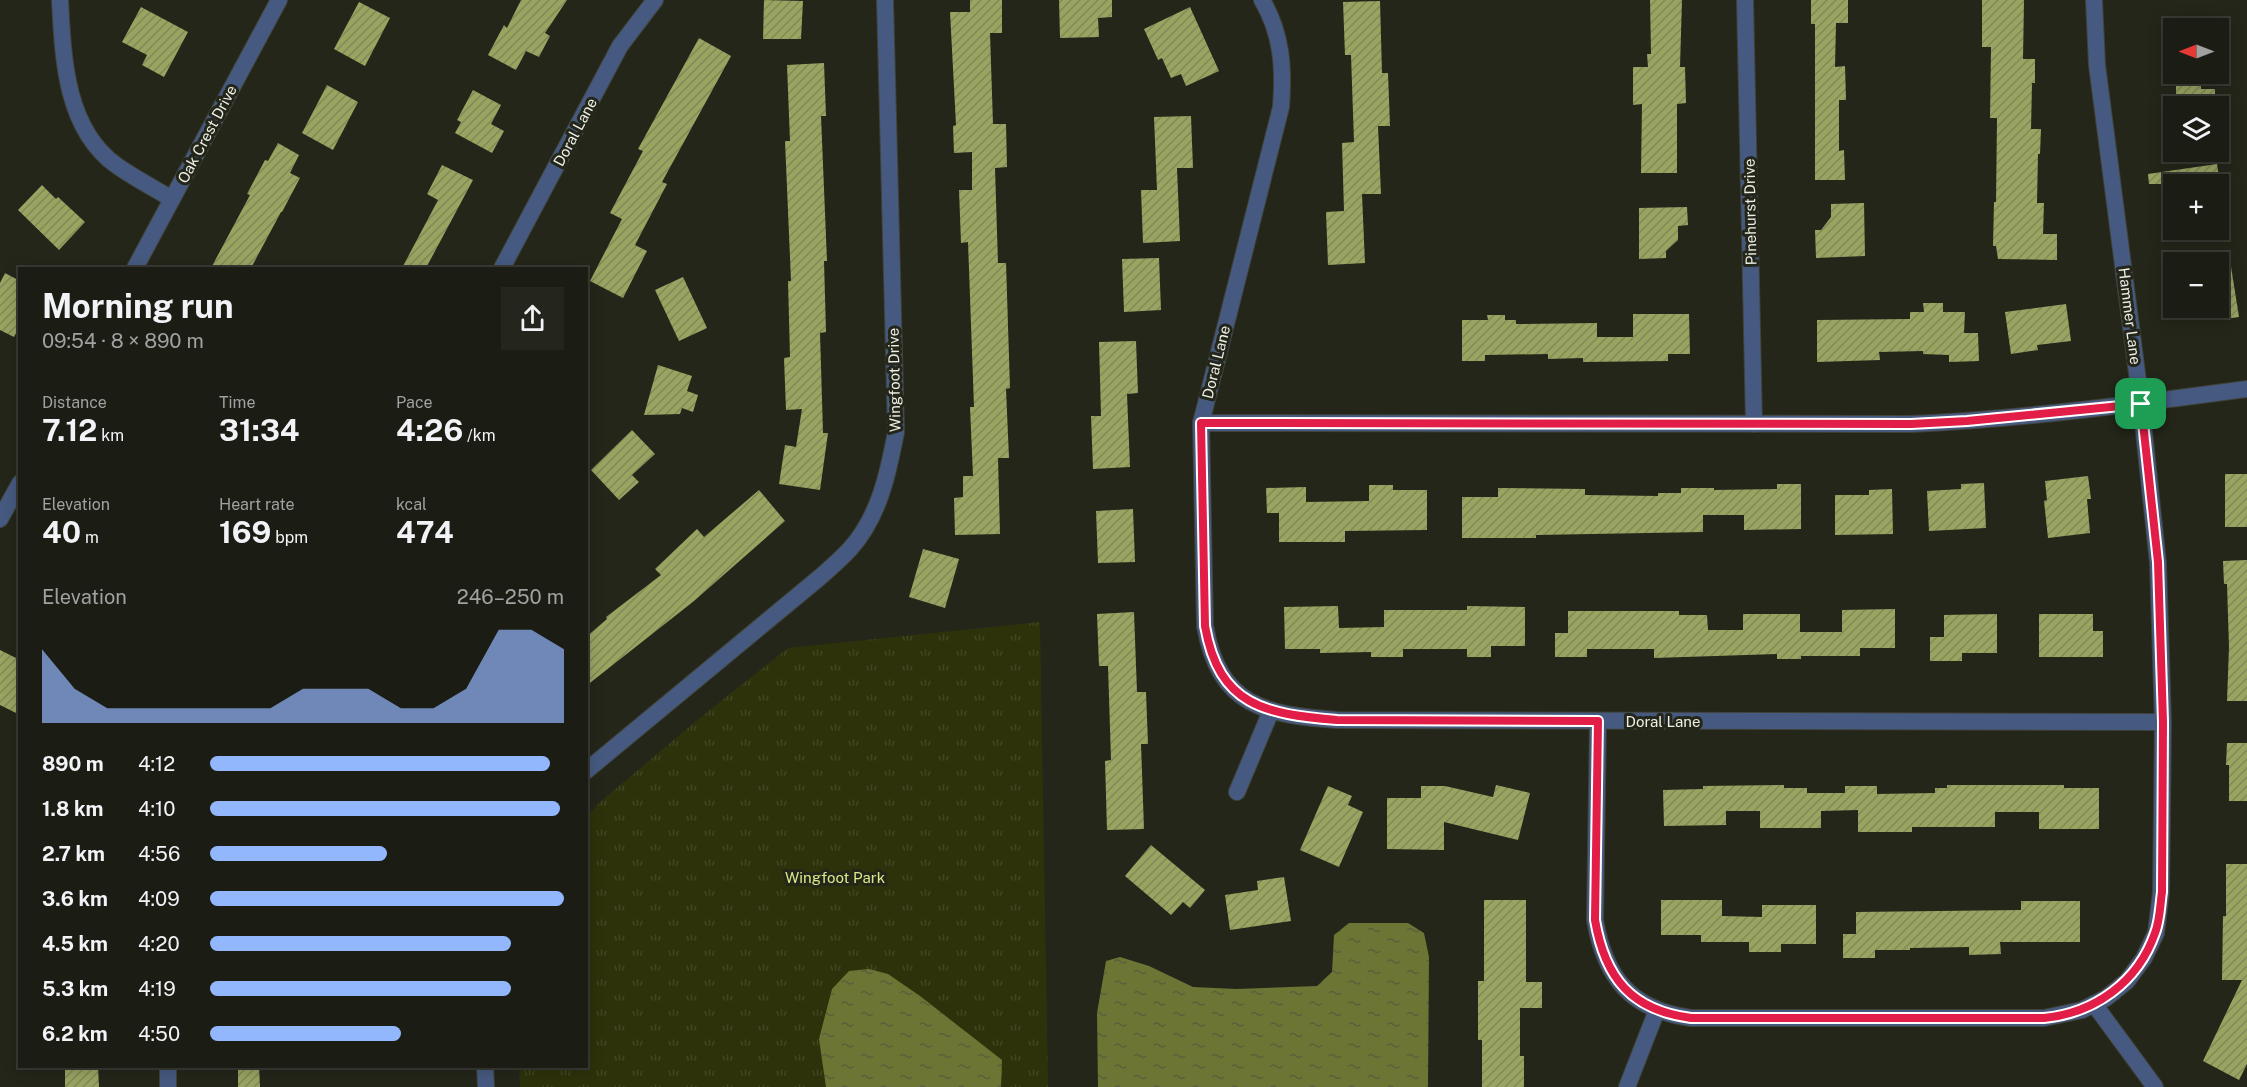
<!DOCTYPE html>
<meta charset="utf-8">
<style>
body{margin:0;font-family:"Public Sans",sans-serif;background:#24251d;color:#f1f3f6;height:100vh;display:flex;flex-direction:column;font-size:22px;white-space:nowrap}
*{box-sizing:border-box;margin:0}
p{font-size:20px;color:#a0a1a0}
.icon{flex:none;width:33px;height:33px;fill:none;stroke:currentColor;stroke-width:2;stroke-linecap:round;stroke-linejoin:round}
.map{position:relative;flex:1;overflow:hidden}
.sheet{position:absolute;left:18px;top:267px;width:570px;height:801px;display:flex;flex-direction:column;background:#1b1c14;border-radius:0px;box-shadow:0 3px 15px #0003,0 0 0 2px #393a34}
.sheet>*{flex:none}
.needle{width:39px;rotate:270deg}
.fabs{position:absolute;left:2163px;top:18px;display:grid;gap:12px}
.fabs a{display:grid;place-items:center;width:66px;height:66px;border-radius:0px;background:#1b1c14;box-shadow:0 3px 15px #0003,0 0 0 2px #393a34;font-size:30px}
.pin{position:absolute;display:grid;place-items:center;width:51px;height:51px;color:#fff;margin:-26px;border-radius:12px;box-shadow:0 3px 9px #0006}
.round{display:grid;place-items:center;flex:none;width:63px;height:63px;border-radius:0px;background:#24251d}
.summary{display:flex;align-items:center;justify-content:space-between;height:102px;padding:0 24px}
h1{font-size:33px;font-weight:700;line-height:45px}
.figures{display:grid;grid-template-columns:repeat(3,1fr);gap:9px;height:102px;padding:6px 24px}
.figures div{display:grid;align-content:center}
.figures b{font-size:30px;font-weight:700}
.figures small{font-size:16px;font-weight:400}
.figures p{font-size:16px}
.chart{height:168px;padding:12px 24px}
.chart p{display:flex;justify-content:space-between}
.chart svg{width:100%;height:108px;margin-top:6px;fill:#93b7fd;opacity:.7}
ul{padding:0 24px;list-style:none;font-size:20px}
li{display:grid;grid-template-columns:96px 72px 1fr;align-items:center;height:45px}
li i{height:15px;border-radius:8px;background:#93b7fd}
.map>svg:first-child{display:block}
.park{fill:url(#park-tufts)}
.water{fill:url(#water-ripples)}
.building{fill:url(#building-hatch)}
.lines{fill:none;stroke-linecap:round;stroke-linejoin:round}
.minor-casing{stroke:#404237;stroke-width:18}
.minor{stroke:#465a81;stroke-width:16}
.route-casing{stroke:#fff;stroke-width:12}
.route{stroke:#e11d48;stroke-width:8}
.labels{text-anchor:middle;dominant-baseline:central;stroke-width:6;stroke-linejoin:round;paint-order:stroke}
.street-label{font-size:15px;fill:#edefe6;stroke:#24261a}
.park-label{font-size:15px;fill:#d9e888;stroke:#24261a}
</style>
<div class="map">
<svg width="2247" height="1087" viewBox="0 0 2247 1087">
<defs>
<pattern id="park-tufts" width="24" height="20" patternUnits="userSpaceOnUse" patternTransform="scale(1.5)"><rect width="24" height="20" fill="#2d320b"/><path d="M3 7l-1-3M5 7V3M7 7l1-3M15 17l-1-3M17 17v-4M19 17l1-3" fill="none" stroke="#424623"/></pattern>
<pattern id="water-ripples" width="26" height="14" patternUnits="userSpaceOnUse" patternTransform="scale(1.5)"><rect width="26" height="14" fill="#6c7533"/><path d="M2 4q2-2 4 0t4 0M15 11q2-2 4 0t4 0" fill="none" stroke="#5a5e3c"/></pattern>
<pattern id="building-hatch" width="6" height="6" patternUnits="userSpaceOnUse" patternTransform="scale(1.5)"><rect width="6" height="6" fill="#9aa461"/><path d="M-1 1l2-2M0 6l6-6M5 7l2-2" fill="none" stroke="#818859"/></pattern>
</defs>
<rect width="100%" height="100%" fill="#24261a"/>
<polygon class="park" points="1040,622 1048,1087 520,1087 519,1067 586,1066 586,818 599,803 701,717 788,648"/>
<g class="water">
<polygon points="1349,923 1408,923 1424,933 1429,957 1428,1087 1098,1087 1097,1013 1106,961 1120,957 1149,966 1193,987 1236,989 1317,986 1332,972 1334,935"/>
<polygon points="869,969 888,974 920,996 1002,1060 1001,1087 826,1087 819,1039 832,989 849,971"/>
</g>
<g class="building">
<polygon points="521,0 567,0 545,33 550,36 539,57 526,51 516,70 488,55 504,25 507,28"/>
<polygon points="764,0 803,1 801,39 763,39"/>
<polygon points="970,0 1002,0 1002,33 990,33 993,124 1006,124 1007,167 995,168 998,263 1006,263 1010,388 1006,389 1009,458 998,458 1000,534 955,535 954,498 963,497 963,476 973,476 970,407 974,407 968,242 961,243 959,190 972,190 972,152 954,153 953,126 956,125 950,12 970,12"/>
<polygon points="1059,0 1112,0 1112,17 1098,18 1099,37 1060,38"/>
<polygon points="1650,0 1682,0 1680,67 1685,67 1686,103 1677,104 1677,173 1641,173 1642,104 1633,105 1633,67 1648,67 1647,54 1651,54"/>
<polygon points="1811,0 1848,0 1848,23 1836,23 1835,67 1845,66 1846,100 1839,100 1839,151 1844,150 1845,180 1815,180 1815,24 1811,24"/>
<polygon points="1982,0 2024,0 2023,59 2035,59 2035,83 2032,83 2031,129 2041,129 2040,154 2038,154 2037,203 2044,203 2043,234 2057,234 2057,260 1998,259 1996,246 1993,246 1994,202 1996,202 1997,118 1990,118 1991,47 1982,47"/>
<polygon points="1380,1 1382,73 1388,73 1390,126 1378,126 1381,194 1362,194 1365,263 1328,265 1326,212 1344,211 1342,143 1354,142 1351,55 1345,55 1343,2"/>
<polygon points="359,2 390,18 365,66 334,49"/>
<polygon points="141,7 188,32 164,77 142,65 147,55 122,42"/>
<polygon points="1190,7 1219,71 1186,86 1181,74 1171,78 1162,58 1158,60 1144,29"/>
<polygon points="699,38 731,56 662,182 667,184 635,245 647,251 623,298 590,281 622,219 610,213 643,151 638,149"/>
<polygon points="824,63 826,116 821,116 827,261 824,261 826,332 820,333 823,433 828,433 820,490 779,484 785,445 796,447 802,409 786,410 784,358 790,357 788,281 791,281 785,141 790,141 787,65"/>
<polygon points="2176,74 2201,74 2201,89 2215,89 2215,106 2176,106"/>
<polygon points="327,85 358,102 333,150 302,133"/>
<polygon points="473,90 501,105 491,124 504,131 492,153 455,133 461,122 457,120"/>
<polygon points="1191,116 1193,168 1177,168 1180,241 1143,243 1141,190 1157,190 1154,117"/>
<polygon points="278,143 299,155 290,173 300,178 282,212 281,212 251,268 211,268 250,195 247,194 265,160 268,161"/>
<polygon points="2217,164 2220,184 2149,184 2148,174"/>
<polygon points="442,165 473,180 426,268 402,268 438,200 427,194"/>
<polygon points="42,185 56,199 58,197 85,222 59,250 18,210"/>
<polygon points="1864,203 1865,256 1816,258 1815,230 1821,230 1831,217 1831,204"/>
<polygon points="1687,207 1688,225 1678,226 1678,240 1666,251 1666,258 1639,259 1639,208"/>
<polygon points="2218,254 2229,254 2239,317 2218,320"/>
<polygon points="1159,258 1161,310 1124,312 1122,259"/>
<polygon points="5,273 20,281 20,326 14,337 0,330 0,283"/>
<polygon points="683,277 707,328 679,341 655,290"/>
<polygon points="1923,303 1943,303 1943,312 1965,312 1964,333 1978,333 1979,361 1949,362 1949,355 1923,354 1923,351 1879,352 1880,360 1817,362 1817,320 1910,319 1910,312 1924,312"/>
<polygon points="2066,304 2071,341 2037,345 2038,350 2011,354 2005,312"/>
<polygon points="1633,314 1689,314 1690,354 1668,354 1668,361 1583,362 1583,358 1548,359 1548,354 1485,355 1485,361 1462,361 1462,320 1488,320 1487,315 1505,315 1505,320 1516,320 1516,324 1597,323 1597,337 1633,337"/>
<polygon points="1136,341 1138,393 1127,394 1130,467 1093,469 1091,416 1101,416 1099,342"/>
<polygon points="658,365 692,376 687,391 698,395 693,412 682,408 680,414 644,415"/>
<polygon points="632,430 655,454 632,475 639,482 619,500 591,470"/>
<rect x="2225" y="474" width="22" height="53"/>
<polygon points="2088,476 2091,499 2087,499 2090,533 2048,538 2044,501 2047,500 2045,481"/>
<polygon points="1984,483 1986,528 1929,531 1927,491 1961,489 1961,484"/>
<polygon points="1777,484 1801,484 1801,529 1744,530 1744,515 1703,515 1703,532 1536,535 1536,538 1462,538 1462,497 1498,497 1498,488 1585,489 1585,495 1658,496 1658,493 1681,493 1681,488 1714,488 1714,490 1777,489"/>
<polygon points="1369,485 1393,485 1393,490 1427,490 1427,530 1345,531 1345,542 1279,542 1279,513 1267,513 1266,488 1306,487 1306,502 1369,501"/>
<polygon points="1892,489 1893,534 1835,535 1835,495 1869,495 1869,490"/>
<polygon points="759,490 785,521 694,601 586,686 586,637 607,619 606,617 661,575 655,569 697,529 704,537"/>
<polygon points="1133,509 1135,562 1098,563 1096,511"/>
<polygon points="923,549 959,559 945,608 909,597"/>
<polygon points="2247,560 2247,701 2227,701 2229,647 2227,584 2224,584 2223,561"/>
<polygon points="1338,606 1339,628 1384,627 1384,610 1467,610 1467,606 1525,607 1525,646 1491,646 1491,657 1467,657 1467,649 1403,649 1403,657 1371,657 1371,652 1320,653 1320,649 1285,649 1284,607"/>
<polygon points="1895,609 1895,648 1860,648 1860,656 1801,656 1801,659 1777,659 1777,654 1654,658 1654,649 1587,649 1587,657 1555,657 1555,633 1568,633 1568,611 1679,611 1679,615 1707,615 1708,630 1743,630 1743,614 1800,614 1800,632 1842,632 1842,610"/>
<polygon points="1134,612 1137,692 1146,692 1148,744 1141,744 1144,829 1107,830 1105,761 1111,760 1108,666 1099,666 1097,614"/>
<polygon points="1997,614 1997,653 1962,653 1962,661 1930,661 1930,637 1944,637 1944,615"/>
<polygon points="2039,614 2093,614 2093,631 2103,631 2103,657 2039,657"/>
<polygon points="0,650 20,660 20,715 0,705"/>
<polygon points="2227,743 2247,743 2247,801 2229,801 2229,765 2226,765"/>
<polygon points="1496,785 1530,793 1518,840 1444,822 1444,850 1387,849 1387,798 1421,798 1421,786 1445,786 1493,797"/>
<polygon points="1784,785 1784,788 1807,788 1807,793 1845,793 1845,786 1877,786 1877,794 1935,793 1935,788 1947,788 1947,785 2064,785 2064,788 2099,788 2099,829 2039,829 2039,812 1995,812 1995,827 1912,827 1912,832 1858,832 1858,810 1821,811 1821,828 1760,828 1760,811 1726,811 1726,825 1664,826 1663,790 1703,789 1703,786"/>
<polygon points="1328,786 1352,796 1348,805 1363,812 1339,867 1300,850"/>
<polygon points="1151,845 1205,890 1190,908 1183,902 1171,915 1125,876"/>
<polygon points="2226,864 2247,864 2247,1064 2239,1080 2203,1061 2242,980 2222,980 2223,916 2226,916"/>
<polygon points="1284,877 1291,921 1230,930 1225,895 1258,890 1257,881"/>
<polygon points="1484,900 1526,900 1526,982 1542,982 1542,1008 1520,1008 1520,1056 1524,1056 1524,1087 1482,1087 1482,1040 1478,1040 1478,981 1484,981"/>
<polygon points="1661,900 1722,900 1722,916 1762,917 1762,905 1816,905 1816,944 1781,944 1781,952 1749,952 1749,942 1701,942 1701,935 1661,935"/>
<polygon points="2021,901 2080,901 2080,942 2000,942 2001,954 1969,955 1969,947 1910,948 1910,950 1875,950 1875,958 1843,958 1843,934 1856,934 1856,912 2021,910"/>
<polygon points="65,1066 98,1066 99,1087 65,1087"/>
<polygon points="238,1066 259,1066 260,1087 238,1087"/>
</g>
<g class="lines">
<g class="minor-casing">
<g id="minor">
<path d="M60,0C63,57 65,128 116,165C134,178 154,188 172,199"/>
<path d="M1262,0C1282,34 1284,68 1281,107L1201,423L1205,626C1219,706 1265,715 1337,720L2163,722"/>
<polyline points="1745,0 1754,424"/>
<polyline points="135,268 279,0"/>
<polyline points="502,268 620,46 655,0"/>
<path d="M1201,423L1911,424C2023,419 2135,404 2247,389"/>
<polyline points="0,519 20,483"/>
<path d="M1598,721L1595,920C1605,978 1631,1010 1691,1018H2044L2082,1010L2106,998L2127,981L2144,958L2156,933L2161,892L2163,722L2158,563L2141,404L2097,65L2094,0"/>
<path d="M586,771L819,578C829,569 840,560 850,549C879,517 888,474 896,432L885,0"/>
<polyline points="1237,792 1271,711"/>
<polyline points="2094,1004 2155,1087"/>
<polyline points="168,1066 168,1087"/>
<polyline points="485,1066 486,1087"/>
<polyline points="1627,1087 1657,1010"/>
</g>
</g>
<use href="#minor" class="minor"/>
</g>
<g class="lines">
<g class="route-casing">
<path id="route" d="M2141,404L2158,562L2163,722L2162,892C2160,906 2160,920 2155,933C2138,982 2095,1013 2044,1018H1691C1631,1010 1605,978 1595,920L1598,721L1337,720C1265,714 1219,706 1205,626L1201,423L1911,424L1967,421Z"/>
</g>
<use href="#route" class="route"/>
</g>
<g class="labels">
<g class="street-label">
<text transform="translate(575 132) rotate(-62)">Doral Lane</text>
<text transform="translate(207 134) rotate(-62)">Oak Crest Drive</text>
<text transform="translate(1750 212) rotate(-91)">Pinehurst Drive</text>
<text transform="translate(2130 316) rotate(83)">Hammer Lane</text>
<text transform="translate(1216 362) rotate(-76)">Doral Lane</text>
<text transform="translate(894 380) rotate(-91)">Wingfoot Drive</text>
<text x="1663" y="721">Doral Lane</text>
</g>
<g class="park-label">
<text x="835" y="877">Wingfoot Park</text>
</g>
</g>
</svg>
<div class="fabs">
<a><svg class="needle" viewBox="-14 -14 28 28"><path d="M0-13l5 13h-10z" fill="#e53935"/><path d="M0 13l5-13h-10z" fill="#a0a1a0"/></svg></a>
<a><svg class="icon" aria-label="layers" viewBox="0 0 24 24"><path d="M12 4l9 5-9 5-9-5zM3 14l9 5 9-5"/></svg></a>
<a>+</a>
<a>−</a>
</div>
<div class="pin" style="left:2141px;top:404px;background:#1e9e55"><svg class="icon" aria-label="arrive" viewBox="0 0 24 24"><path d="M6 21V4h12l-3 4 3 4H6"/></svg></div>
<section class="sheet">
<div class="summary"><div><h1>Morning run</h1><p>09:54 · 8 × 890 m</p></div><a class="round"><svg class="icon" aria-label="share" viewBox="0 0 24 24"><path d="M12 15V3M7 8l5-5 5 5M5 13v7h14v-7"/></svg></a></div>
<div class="figures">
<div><p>Distance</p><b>7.12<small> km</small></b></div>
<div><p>Time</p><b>31:34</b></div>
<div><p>Pace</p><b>4:26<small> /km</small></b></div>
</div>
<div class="figures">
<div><p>Elevation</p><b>40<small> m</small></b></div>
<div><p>Heart rate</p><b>169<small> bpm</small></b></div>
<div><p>kcal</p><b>474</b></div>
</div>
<div class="chart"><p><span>Elevation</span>246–250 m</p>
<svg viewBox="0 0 160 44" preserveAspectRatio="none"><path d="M0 44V14L10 30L20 38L30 38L40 38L50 38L60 38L70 38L80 30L90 30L100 30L110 38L120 38L130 30L140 6L150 6L160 14V44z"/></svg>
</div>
<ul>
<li><b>890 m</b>4:12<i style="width:96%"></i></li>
<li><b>1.8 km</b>4:10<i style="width:99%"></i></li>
<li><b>2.7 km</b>4:56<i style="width:50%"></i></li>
<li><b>3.6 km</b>4:09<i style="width:100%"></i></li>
<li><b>4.5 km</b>4:20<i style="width:85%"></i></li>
<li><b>5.3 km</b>4:19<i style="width:85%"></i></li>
<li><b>6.2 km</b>4:50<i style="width:54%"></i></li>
</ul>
</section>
</div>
